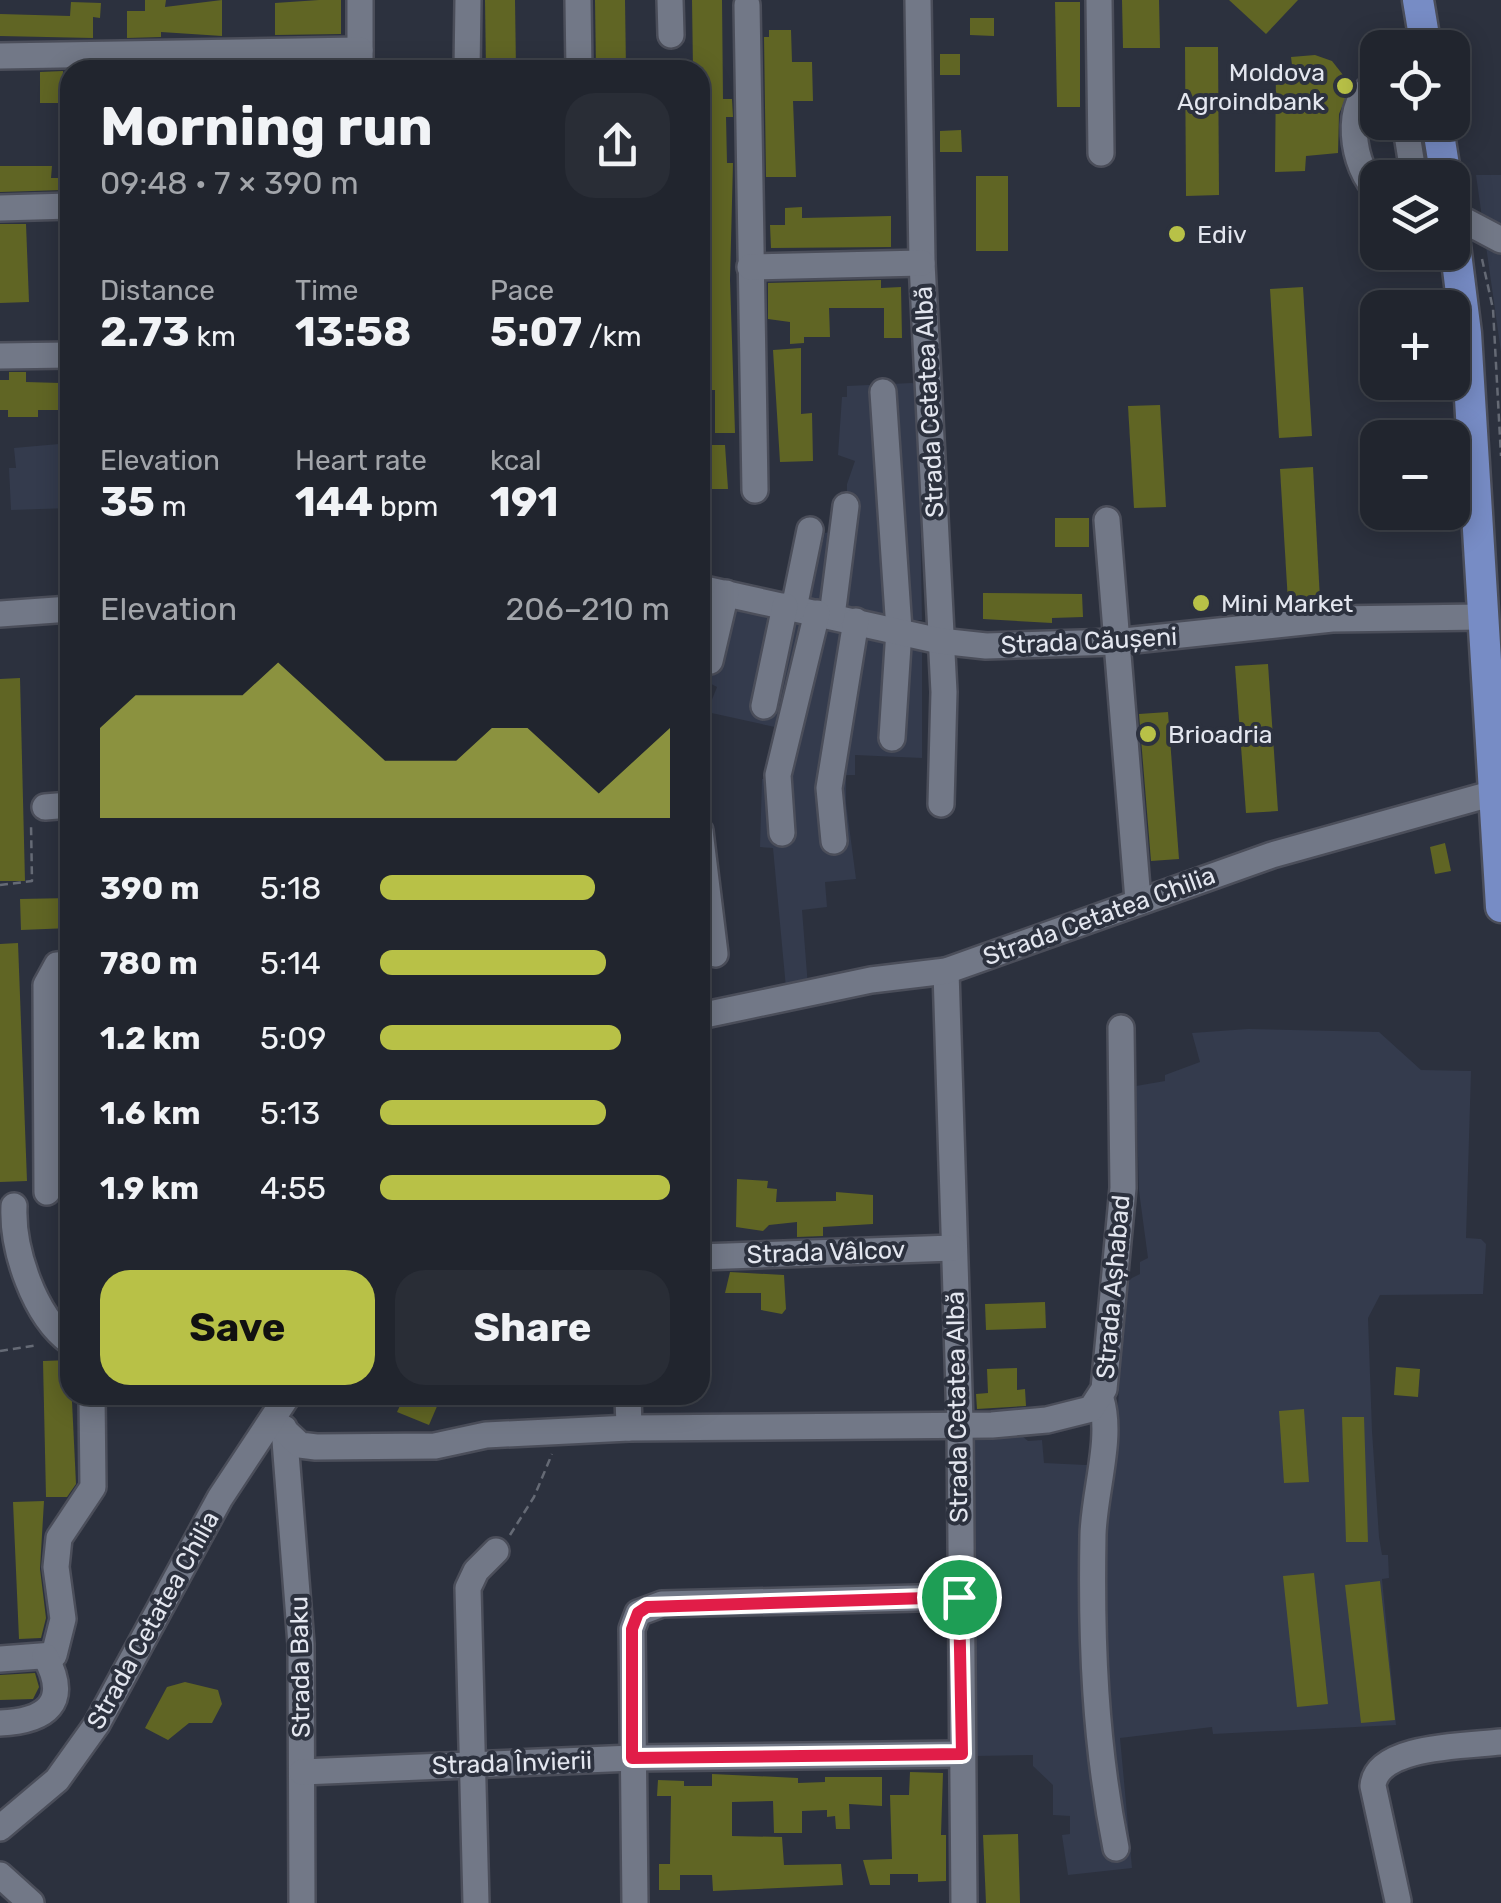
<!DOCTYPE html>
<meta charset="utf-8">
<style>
body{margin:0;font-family:Rubik,sans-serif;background:#292d36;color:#f1f3f6;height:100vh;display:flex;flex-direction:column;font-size:38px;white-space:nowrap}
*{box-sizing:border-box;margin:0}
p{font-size:32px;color:#a2a5aa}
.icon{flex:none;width:55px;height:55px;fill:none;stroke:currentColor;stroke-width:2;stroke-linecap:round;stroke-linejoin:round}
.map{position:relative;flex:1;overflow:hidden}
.side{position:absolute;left:60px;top:60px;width:650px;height:1345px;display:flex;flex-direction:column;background:#21252e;border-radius:30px;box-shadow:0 5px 25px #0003,0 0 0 2px #3e424a}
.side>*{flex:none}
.buttons{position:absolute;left:1360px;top:30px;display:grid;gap:20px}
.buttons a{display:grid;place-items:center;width:110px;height:110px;border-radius:20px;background:#21252e;box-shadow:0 5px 25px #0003,0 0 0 2px #3e424a;font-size:50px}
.pin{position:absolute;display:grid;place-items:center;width:85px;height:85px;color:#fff;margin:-42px;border:5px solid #fff;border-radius:50%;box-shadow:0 2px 10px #0007}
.round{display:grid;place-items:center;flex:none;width:105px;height:105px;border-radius:30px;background:#292d36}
.overview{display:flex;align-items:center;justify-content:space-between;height:170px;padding:0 40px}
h1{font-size:55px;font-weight:700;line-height:75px}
.metrics{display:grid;grid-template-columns:repeat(3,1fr);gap:15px;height:170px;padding:10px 40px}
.metrics div{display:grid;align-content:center}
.metrics b{font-size:42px;font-weight:700}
.metrics small{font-size:28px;font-weight:400}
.metrics p{font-size:28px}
.chart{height:280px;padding:20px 40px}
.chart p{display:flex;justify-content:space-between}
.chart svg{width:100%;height:180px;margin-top:10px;fill:#b8c147;opacity:.7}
.button{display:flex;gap:20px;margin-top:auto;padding:20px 40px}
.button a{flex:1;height:115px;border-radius:30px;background:#b8c147;color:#111;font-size:40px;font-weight:700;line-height:115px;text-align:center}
.button a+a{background:#292d36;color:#f1f3f6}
ul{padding:0 40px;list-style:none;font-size:32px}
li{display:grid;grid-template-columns:160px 120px 1fr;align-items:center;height:75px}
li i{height:25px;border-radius:12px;background:#b8c147}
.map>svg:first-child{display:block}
.built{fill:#343b4d}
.building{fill:#606524}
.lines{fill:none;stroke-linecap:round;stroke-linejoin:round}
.minor-casing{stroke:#4b4e5a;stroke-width:30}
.major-casing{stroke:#4b4e5a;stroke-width:35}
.path{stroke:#656a75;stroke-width:2.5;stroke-dasharray:8 5;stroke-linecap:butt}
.minor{stroke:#727887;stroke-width:25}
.major{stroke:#778cc5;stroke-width:30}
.route-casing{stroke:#fff;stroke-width:20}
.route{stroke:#e11d48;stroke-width:12}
.poi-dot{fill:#b8c147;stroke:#2c313e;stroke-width:4}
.labels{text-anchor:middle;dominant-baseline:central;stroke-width:8;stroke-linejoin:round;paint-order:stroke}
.poi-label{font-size:25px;fill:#e3e6ef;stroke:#2c313e;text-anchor:start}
.street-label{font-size:25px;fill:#e3e6ef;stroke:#2c313e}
</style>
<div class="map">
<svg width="1501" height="1903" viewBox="0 0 1501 1903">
<rect width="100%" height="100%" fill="#2c313e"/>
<g class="built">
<polygon points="1476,175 1501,175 1501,352"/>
<polygon points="912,383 918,386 922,620 907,621 807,603 825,533 830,532 830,522 847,500 847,484 855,461 838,455 842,397 847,397 847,386"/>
<polygon points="70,443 70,508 11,510 9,468 16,468 14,448"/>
<polygon points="708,597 778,618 922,642 922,758 855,755 855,775 846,775 846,803 856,879 825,882 827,907 802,910 808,987 786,988 773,848 760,847 762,779 767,779 775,727 707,712 717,687 700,678 700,627"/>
<polygon points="1248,1029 1379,1032 1421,1070 1471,1071 1466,1238 1481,1239 1486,1244 1483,1294 1380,1295 1368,1318 1372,1431 1379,1537 1382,1555 1388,1555 1389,1578 1382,1579 1396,1725 1213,1734 1212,1727 1120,1738 1132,1868 1068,1875 1062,1835 1070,1834 1070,1816 1053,1815 1053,1785 1033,1766 1033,1755 975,1756 973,1439 1022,1436 1028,1441 1042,1440 1044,1463 1107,1466 1118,1405 1126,1281 1140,1274 1140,1262 1148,1258 1139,1191 1136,1086 1165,1081 1165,1075 1200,1062 1192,1033"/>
</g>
<g class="building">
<polygon points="145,0 166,0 165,7 222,0 222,36 161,32 161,37 127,38 127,11 145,11"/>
<polygon points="319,0 341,0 341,34 275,35 275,3"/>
<polygon points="485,0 515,0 516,70 486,70"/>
<polygon points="595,0 625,0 626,70 596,70"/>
<polygon points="692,0 722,0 723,99 732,99 733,117 726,117 727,163 733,163 730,280 735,433 715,433 715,390 710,390 711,310 700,310 700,280 708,280 708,251 700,251 700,174 707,174 707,148 704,86 700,86 700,70 693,70"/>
<polygon points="1122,0 1159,0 1160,48 1123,48"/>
<polygon points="1229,0 1298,0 1266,34"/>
<polygon points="71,2 101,3 100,18 93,17 93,38 0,36 0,14 70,16"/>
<polygon points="1055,2 1080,2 1080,107 1057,107"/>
<polygon points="970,18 994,18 994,36 970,35"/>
<polygon points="769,30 791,30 792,62 812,62 813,101 793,101 796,177 766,177 764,37 769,37"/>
<polygon points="1185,47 1218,47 1219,195 1186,196"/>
<rect x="940" y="54" width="20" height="21"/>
<polygon points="1315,55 1332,61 1351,85 1339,114 1338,153 1306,156 1305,171 1275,172 1276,67 1292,65 1291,57"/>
<polygon points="63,71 62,103 40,103 40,72"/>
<polygon points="961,130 962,152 940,152 940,131"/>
<polygon points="0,166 52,166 51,178 65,178 64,190 0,192"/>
<rect x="976" y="176" width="32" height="75"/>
<polygon points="802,207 802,218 891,216 891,247 771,248 770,225 785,225 785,208"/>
<polygon points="0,224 26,224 29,302 0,303"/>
<polygon points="881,280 881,288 901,287 902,338 884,338 884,308 829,308 830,337 804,337 804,343 790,344 790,322 768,319 768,283"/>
<polygon points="1303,287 1312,436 1279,438 1270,289"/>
<polygon points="801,348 801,414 812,413 813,461 780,462 773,350"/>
<polygon points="9,372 26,372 26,382 60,383 59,410 38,410 38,417 8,417 8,410 0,410 0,380 9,380"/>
<polygon points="1160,405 1166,507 1134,508 1128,406"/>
<polygon points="700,445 725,445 728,489 709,489 709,461 700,461"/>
<polygon points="1313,467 1320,600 1288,602 1280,469"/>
<rect x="1055" y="518" width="34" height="29"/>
<polygon points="983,593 1082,594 1083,617 1052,618 1052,623 983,619"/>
<polygon points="1268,664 1278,811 1246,813 1235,666"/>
<polygon points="20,678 25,881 0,881 0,679"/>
<polygon points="1168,712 1179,859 1151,861 1139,714"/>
<polygon points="1445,843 1451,871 1435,874 1430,847"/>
<polygon points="70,898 70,928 21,930 20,899"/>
<polygon points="18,943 27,1181 0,1182 0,944"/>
<polygon points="737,1179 768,1181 767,1188 777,1189 776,1202 836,1201 836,1192 873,1195 873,1224 823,1227 823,1236 797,1237 797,1222 769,1225 763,1231 736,1227"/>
<polygon points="730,1272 784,1275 786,1309 782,1314 761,1310 761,1293 725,1293"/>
<polygon points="1045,1302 1046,1328 986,1330 985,1304"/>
<polygon points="70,1360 76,1484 67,1497 46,1497 43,1361"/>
<polygon points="1396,1367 1420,1369 1418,1397 1394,1395"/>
<polygon points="1017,1368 1017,1390 1025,1389 1026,1406 977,1409 976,1394 988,1393 987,1369"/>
<polygon points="405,1395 438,1404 429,1425 397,1412"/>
<polygon points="1304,1409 1309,1482 1284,1483 1279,1411"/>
<polygon points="1342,1417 1364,1417 1368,1542 1346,1542"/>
<polygon points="44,1501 40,1569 46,1618 41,1638 19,1639 13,1502"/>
<polygon points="1314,1573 1328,1704 1297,1707 1283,1576"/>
<polygon points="1380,1581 1395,1720 1361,1723 1345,1585"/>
<polygon points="35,1673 39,1687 33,1699 0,1700 0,1675"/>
<polygon points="185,1682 218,1690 222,1704 212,1723 189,1723 168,1740 145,1728 167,1687"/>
<polygon points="910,1772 943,1773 941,1835 946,1835 946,1881 918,1882 918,1874 890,1874 890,1885 870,1885 863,1860 892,1859 890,1795 909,1795"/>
<polygon points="712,1774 798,1778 798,1783 825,1782 825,1777 882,1777 882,1806 849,1804 850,1829 836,1829 835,1816 827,1817 827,1810 802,1811 802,1833 774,1833 773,1801 732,1802 732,1836 782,1837 784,1865 841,1864 843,1885 713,1891 712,1875 680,1875 680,1890 659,1890 659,1864 670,1864 671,1796 657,1796 658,1780 684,1781 684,1786 712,1786"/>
<polygon points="1018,1834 1020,1903 986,1903 983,1835"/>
</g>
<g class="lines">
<g class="minor-casing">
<g id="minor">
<polyline points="360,0 360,70"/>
<polyline points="578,0 579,70"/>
<polyline points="670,0 671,35"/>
<polyline points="918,0 922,263 944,692 941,804"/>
<polyline points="1099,0 1101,153"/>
<polyline points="747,5 755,490"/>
<polyline points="0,56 360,50"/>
<polyline points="467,70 468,0"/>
<path d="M1378,83C1341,98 1352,170 1378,191"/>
<polyline points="1405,122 1414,178"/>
<polyline points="0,208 70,206"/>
<polyline points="1452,214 1501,240"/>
<polyline points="750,267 922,263"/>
<polyline points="0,356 70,355"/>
<polyline points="883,392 899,630 892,738"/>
<polyline points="1107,520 1138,900"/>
<polyline points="700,588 940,641 986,646 1115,642 1332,619 1483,617"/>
<polyline points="794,608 810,530"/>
<polyline points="0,614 70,609"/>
<polyline points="832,616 846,506"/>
<polyline points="710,661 726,593"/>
<polyline points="764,706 785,606"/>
<polyline points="45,807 70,805"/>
<polyline points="700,831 715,954"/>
<polyline points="782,833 778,775 817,613"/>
<polyline points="834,841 829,788 856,621"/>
<polyline points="946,971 960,1423 964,1903"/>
<polyline points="700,1016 871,980 946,971 1272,855 1494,793"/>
<polyline points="47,1192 46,985 57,965 70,964"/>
<path d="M14,1206C12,1249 34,1316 70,1342"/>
<polyline points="700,1257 953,1248"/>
<polyline points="628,1395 629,1428"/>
<path d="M1101,1399C1113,1438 1094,1492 1093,1535C1091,1642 1095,1743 1116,1848"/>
<polyline points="284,1428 301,1644 302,1903"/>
<polyline points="285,1431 300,1445 316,1447 435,1446 486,1435 629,1428 992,1425 1047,1420 1091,1409 1104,1389 1123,1188 1121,1028"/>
<polyline points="0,1659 54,1655 63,1619 56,1567 59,1538 93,1487 92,1395"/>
<path d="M0,1723C46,1721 71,1703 45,1656"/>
<polyline points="302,1772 633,1758 962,1754"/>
<polyline points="0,1828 57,1780 97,1724 220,1498 288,1395"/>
<polyline points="0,1875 31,1903"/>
<path d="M1398,1901L1373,1786C1376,1745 1467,1746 1501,1742"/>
<polyline points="476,1903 468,1588 476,1571 496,1551"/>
<polyline points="635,1903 632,1629 638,1613 662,1604 959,1597"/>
</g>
</g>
<g class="major-casing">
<g id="major">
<polyline points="1418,0 1426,48"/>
<polyline points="1437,122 1446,178"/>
<polyline points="1452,221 1466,333 1501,907"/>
</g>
</g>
<g class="path">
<polyline points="1452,62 1461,118"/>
<polyline points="1482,259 1493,309 1501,456"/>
<polyline points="0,885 32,881 31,824"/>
<polyline points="0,1351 38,1345"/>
<polyline points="510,1535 534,1497 552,1454"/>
</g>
<use href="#minor" class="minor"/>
<use href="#major" class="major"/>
</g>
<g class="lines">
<g class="route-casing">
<polygon id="route" points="959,1597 962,1754 632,1758 632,1629 638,1613 647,1607"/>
</g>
<use href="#route" class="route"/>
</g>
<g class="poi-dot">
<circle cx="1345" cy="86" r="10"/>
<circle cx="1177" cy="234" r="10"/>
<circle cx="1201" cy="603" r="10"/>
<circle cx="1148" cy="734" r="10"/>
</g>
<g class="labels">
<g class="poi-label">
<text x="1325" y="72" text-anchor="end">Moldova<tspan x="1325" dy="29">Agroindbank</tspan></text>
<text x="1197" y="234">Ediv</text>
<text x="1221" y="603">Mini Market</text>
<text x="1168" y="734">Brioadria</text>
</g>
<g class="street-label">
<text transform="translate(929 402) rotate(-93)">Strada Cetatea Albă</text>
<text transform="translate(1089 641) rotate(-3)">Strada Căușeni</text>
<text transform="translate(1099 916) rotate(-20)">Strada Cetatea Chilia</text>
<text transform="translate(826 1252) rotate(-2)">Strada Vâlcov</text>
<text transform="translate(1113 1287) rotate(-85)">Strada Așhabad</text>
<text transform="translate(957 1407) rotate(-91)">Strada Cetatea Albă</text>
<text transform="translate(153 1620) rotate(-61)">Strada Cetatea Chilia</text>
<text transform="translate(300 1667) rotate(-91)">Strada Baku</text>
<text transform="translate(512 1763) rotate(-2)">Strada Învierii</text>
</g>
</g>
</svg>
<div class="buttons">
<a><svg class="icon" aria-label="locate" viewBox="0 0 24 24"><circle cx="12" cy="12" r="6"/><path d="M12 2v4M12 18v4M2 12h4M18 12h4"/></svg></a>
<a><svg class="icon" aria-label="layers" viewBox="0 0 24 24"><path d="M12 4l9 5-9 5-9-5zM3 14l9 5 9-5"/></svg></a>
<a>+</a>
<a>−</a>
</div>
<div class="pin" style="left:959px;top:1597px;background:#1e9e55"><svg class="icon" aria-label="arrive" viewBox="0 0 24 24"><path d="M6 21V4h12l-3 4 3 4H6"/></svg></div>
<section class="side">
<div class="overview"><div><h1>Morning run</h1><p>09:48 · 7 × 390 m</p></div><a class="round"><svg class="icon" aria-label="share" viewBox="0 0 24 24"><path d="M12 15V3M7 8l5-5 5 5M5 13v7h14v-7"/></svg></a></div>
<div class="metrics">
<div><p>Distance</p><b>2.73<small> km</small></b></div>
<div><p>Time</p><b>13:58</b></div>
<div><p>Pace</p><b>5:07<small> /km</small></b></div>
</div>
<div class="metrics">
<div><p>Elevation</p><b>35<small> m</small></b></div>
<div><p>Heart rate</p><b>144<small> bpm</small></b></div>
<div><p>kcal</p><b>191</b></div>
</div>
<div class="chart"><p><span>Elevation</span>206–210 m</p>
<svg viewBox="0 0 160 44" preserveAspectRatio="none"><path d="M0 44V22L10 14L20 14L30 14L40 14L50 6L60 14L70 22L80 30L90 30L100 30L110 22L120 22L130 30L140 38L150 30L160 22V44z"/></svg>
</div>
<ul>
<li><b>390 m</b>5:18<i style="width:74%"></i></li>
<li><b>780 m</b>5:14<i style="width:78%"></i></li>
<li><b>1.2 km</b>5:09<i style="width:83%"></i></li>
<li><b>1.6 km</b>5:13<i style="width:78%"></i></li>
<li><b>1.9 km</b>4:55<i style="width:100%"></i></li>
</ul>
<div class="button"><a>Save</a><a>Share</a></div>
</section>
</div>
